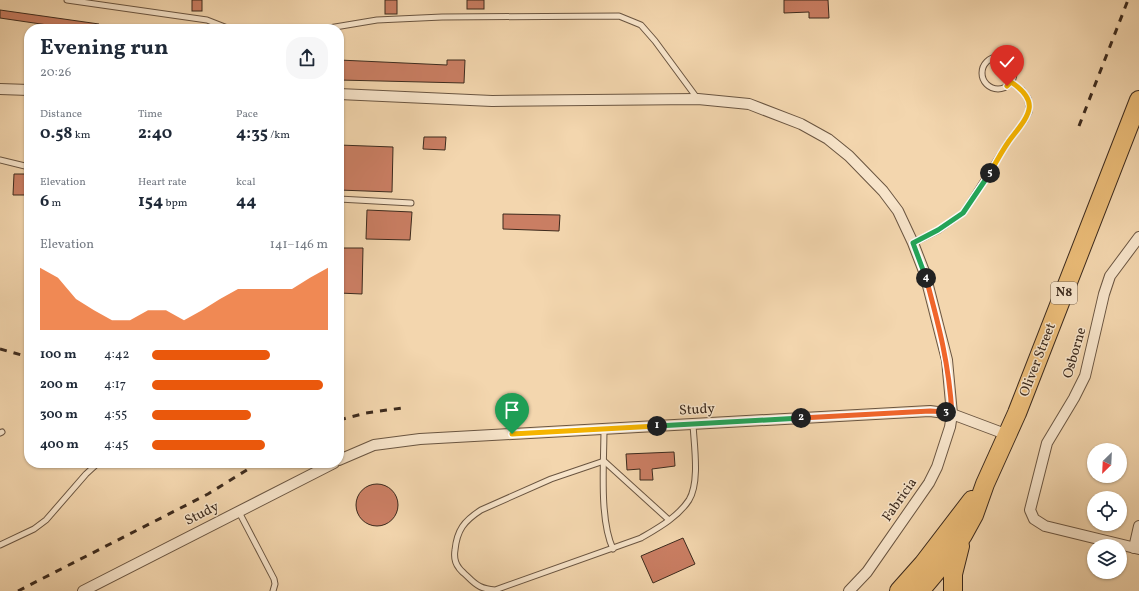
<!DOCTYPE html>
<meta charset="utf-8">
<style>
body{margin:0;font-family:Vollkorn,serif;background:#f6f6f7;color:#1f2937;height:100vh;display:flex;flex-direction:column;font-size:15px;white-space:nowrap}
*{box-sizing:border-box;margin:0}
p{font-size:13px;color:#747a83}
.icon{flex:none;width:22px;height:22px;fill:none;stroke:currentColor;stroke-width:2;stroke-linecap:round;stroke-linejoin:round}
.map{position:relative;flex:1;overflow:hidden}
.drawer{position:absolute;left:24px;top:24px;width:320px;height:444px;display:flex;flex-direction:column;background:#fff;border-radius:16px;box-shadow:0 1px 3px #0004}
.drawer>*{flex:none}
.needle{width:26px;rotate:204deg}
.tools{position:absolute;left:1087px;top:443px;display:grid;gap:8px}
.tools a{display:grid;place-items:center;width:40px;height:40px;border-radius:50%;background:#fff;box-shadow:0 1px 3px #0004;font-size:20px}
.pin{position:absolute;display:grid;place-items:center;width:34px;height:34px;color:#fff;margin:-41px -17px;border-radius:50% 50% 50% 0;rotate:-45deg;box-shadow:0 0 4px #0007}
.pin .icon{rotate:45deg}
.km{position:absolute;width:20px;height:20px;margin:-10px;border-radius:50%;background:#222;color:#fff;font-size:11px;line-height:20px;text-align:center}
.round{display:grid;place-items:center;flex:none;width:42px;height:42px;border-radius:16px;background:#f6f6f7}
.summary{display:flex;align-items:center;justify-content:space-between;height:68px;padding:0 16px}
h1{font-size:22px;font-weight:700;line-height:30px}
.figures{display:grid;grid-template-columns:repeat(3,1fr);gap:6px;height:68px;padding:4px 16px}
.figures div{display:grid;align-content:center}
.figures b{font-size:17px;font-weight:700}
.figures small{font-size:11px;font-weight:400}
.figures p{font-size:11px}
.chart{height:112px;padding:8px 16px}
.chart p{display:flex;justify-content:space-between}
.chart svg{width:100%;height:72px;margin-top:4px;fill:#ea580c;opacity:.7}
ul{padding:0 16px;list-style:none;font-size:13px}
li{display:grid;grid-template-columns:64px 48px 1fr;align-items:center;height:30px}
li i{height:10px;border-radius:5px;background:#ea580c}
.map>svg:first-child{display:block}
.building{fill:#ca7e63;stroke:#3c2a1d}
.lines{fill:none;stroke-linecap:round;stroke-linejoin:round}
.lane-casing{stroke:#6a5541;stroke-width:7}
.street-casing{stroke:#6a5541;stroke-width:12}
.highway-casing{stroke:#3c2a1d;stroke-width:20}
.lane{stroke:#f7e4ca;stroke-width:5}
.street{stroke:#f7e4ca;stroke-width:10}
.highway{stroke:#eabb77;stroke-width:18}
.rail{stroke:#3c2a1d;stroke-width:3;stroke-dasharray:7 7;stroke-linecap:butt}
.split-1-casing{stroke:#fff;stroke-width:8}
.split-2-casing{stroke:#fff;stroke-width:8}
.split-3-casing{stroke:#fff;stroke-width:8}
.split-4-casing{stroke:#fff;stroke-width:8}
.split-5-casing{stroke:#fff;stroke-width:8}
.split-6-casing{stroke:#fff;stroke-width:8}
.split-1{stroke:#f5b400;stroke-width:5}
.split-2{stroke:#22a559;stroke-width:5}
.split-3{stroke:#f0652b;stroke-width:5}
.split-4{stroke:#f0652b;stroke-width:5}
.split-5{stroke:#22a559;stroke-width:5}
.split-6{stroke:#f5b400;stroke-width:5}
.labels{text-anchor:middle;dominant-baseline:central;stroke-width:3;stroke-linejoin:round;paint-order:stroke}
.shield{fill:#f7e4ca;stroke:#746251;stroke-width:1}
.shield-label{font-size:13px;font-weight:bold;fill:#3c2a1d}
.street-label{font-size:14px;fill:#3c2a1d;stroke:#f7e4ca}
</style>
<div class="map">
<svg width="1139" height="591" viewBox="0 0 1139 591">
<rect width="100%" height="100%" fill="#f3d6ae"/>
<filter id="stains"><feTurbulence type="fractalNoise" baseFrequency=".005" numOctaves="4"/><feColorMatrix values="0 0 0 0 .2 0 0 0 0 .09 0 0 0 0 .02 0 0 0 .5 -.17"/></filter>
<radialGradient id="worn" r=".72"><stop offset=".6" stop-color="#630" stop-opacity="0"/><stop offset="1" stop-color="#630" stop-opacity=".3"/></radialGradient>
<g class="building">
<rect x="192" y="0" width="10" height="11"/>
<rect x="385" y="0" width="12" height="14"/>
<rect x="467" y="0" width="17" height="9"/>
<polygon points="784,0 828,0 829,18 809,18 809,12 784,13"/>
<polygon points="0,10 99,24 99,29 75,29 0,18"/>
<polygon points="339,60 447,65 447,60 465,60 464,83 339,80"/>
<polygon points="424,137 446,137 445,150 423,149"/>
<polygon points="339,145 393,147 392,192 339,190"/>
<polygon points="14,174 29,174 29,195 13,195"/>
<polygon points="367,210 412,212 410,240 366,239"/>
<polygon points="503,214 560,215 559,231 503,229"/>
<polygon points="339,248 363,248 362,294 339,293"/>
<polygon points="674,452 675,466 652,469 653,480 640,480 640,469 627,470 626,454"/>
<circle cx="377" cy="505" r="21"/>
<polygon points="683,538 695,564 653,583 641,556"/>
</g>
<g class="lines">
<g class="lane-casing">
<g id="lane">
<polyline points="67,0 207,20 230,29"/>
<polyline points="323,29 377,20 442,17 619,16 641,25 655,41 697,98"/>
<circle cx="998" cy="73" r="16"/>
<polyline points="0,160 29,167"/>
<polyline points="339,199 411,203"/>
<polyline points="913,243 939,230 963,213 1008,142 1025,120 1029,112 1028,98 1022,90 1011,82"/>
<path d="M604,429C604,462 599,519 613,549"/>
<polyline points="0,433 2,432"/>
<polyline points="239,512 274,579 275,584 273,591"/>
<path d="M669,520L604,461L551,479L481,510C464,521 457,530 455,550C454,556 455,563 459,568C461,571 465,574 468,577C477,586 482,589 495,590L641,538C658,528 678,517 689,500C700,482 694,445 693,424"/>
<polyline points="0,545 34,529 46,520 86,474 98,463"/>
</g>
</g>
<g class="street-casing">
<g id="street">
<polyline points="0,89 29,90"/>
<polyline points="339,94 492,101 698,99 749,104 801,124 828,139 849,156 883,191 898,211 913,243 925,274 947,360 952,414 950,427 937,467 929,483 867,572 849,591"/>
<polyline points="1139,237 1110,276 1104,294 1085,376 1074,398 1047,443 1030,510 1034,519 1045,526 1139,549"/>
<polyline points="339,460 374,445 420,439 930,411 952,414 1008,435"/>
<polyline points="1134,548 1139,526"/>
<polyline points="83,591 334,463"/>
</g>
</g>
<g class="highway-casing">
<g id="highway">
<polyline points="899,591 923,564 972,500"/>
<polyline points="920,591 941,566 963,535 974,515 985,484 1017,413 1139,100"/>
<polyline points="953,591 953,574 960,546"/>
</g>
</g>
<use href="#lane" class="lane"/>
<use href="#street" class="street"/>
<use href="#highway" class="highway"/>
<g class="rail">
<polyline points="1079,126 1128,0"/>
<polyline points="0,349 29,357"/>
<polyline points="339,420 366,413 402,408"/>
<polyline points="18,591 208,494 258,463"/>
</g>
</g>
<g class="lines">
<g class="split-1-casing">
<polyline id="split-1" points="512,434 657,426"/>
</g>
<g class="split-2-casing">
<polyline id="split-2" points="657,426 801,418"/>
</g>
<g class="split-3-casing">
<polyline id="split-3" points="801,418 930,411 946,412"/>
</g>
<g class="split-4-casing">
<path id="split-4" d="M926,278C939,326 949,364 952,414L946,412"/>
</g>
<g class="split-5-casing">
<polyline id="split-5" points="926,278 913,243 938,230 963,213 990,173"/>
</g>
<g class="split-6-casing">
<path id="split-6" d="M990,173C996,162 1002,151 1009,141C1027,117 1043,103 1011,82L1007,86"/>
</g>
<use href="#split-1" class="split-1"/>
<use href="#split-2" class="split-2"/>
<use href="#split-3" class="split-3"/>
<use href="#split-4" class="split-4"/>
<use href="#split-5" class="split-5"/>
<use href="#split-6" class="split-6"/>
</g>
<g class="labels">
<rect class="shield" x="1051" y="282" width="26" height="22" rx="3"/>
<g class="shield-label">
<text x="1064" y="293">N8</text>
</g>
<g class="street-label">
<text transform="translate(1075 353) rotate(-74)">Osborne</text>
<text transform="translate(1038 360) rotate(-69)">Oliver Street</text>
<text transform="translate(697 410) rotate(-3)">Study</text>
<text transform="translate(900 500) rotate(-55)">Fabricia</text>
<text transform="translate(202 514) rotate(-27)">Study</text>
</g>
</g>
<rect width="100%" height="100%" filter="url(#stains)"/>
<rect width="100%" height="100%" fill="url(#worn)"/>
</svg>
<div class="tools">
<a><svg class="needle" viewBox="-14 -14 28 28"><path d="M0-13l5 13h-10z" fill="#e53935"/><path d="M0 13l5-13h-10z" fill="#747a83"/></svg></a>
<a><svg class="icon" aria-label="locate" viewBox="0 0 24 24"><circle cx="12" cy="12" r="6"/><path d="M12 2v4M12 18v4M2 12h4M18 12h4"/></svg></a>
<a><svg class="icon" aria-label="layers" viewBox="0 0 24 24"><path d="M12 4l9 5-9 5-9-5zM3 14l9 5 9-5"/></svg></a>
</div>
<div class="pin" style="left:512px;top:434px;background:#1e9e55"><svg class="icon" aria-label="arrive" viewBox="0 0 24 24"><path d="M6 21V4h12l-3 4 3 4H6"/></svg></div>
<div class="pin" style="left:1007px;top:86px;background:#d93025"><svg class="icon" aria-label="check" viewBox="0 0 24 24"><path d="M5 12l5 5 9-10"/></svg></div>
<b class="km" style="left:657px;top:426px">1</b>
<b class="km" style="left:801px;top:418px">2</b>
<b class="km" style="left:946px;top:412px">3</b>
<b class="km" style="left:926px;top:278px">4</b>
<b class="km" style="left:990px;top:173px">5</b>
<section class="drawer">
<div class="summary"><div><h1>Evening run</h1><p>20:26</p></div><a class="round"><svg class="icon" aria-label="share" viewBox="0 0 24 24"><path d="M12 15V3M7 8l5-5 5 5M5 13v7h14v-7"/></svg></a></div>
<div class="figures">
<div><p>Distance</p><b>0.58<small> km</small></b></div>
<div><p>Time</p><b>2:40</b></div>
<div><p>Pace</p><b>4:35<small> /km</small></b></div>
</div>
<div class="figures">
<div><p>Elevation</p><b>6<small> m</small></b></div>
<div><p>Heart rate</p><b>154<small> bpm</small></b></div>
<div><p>kcal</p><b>44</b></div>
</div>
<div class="chart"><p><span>Elevation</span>141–146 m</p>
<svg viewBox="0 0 160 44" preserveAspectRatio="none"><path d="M0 44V6L10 12L20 25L30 32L40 38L50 38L60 32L70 32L80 38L90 32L100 25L110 19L120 19L130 19L140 19L150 12L160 6V44z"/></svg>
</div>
<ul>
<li><b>100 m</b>4:42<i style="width:67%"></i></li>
<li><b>200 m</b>4:17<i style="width:97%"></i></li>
<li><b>300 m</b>4:55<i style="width:56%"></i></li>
<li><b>400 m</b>4:45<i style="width:64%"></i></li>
</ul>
</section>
</div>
